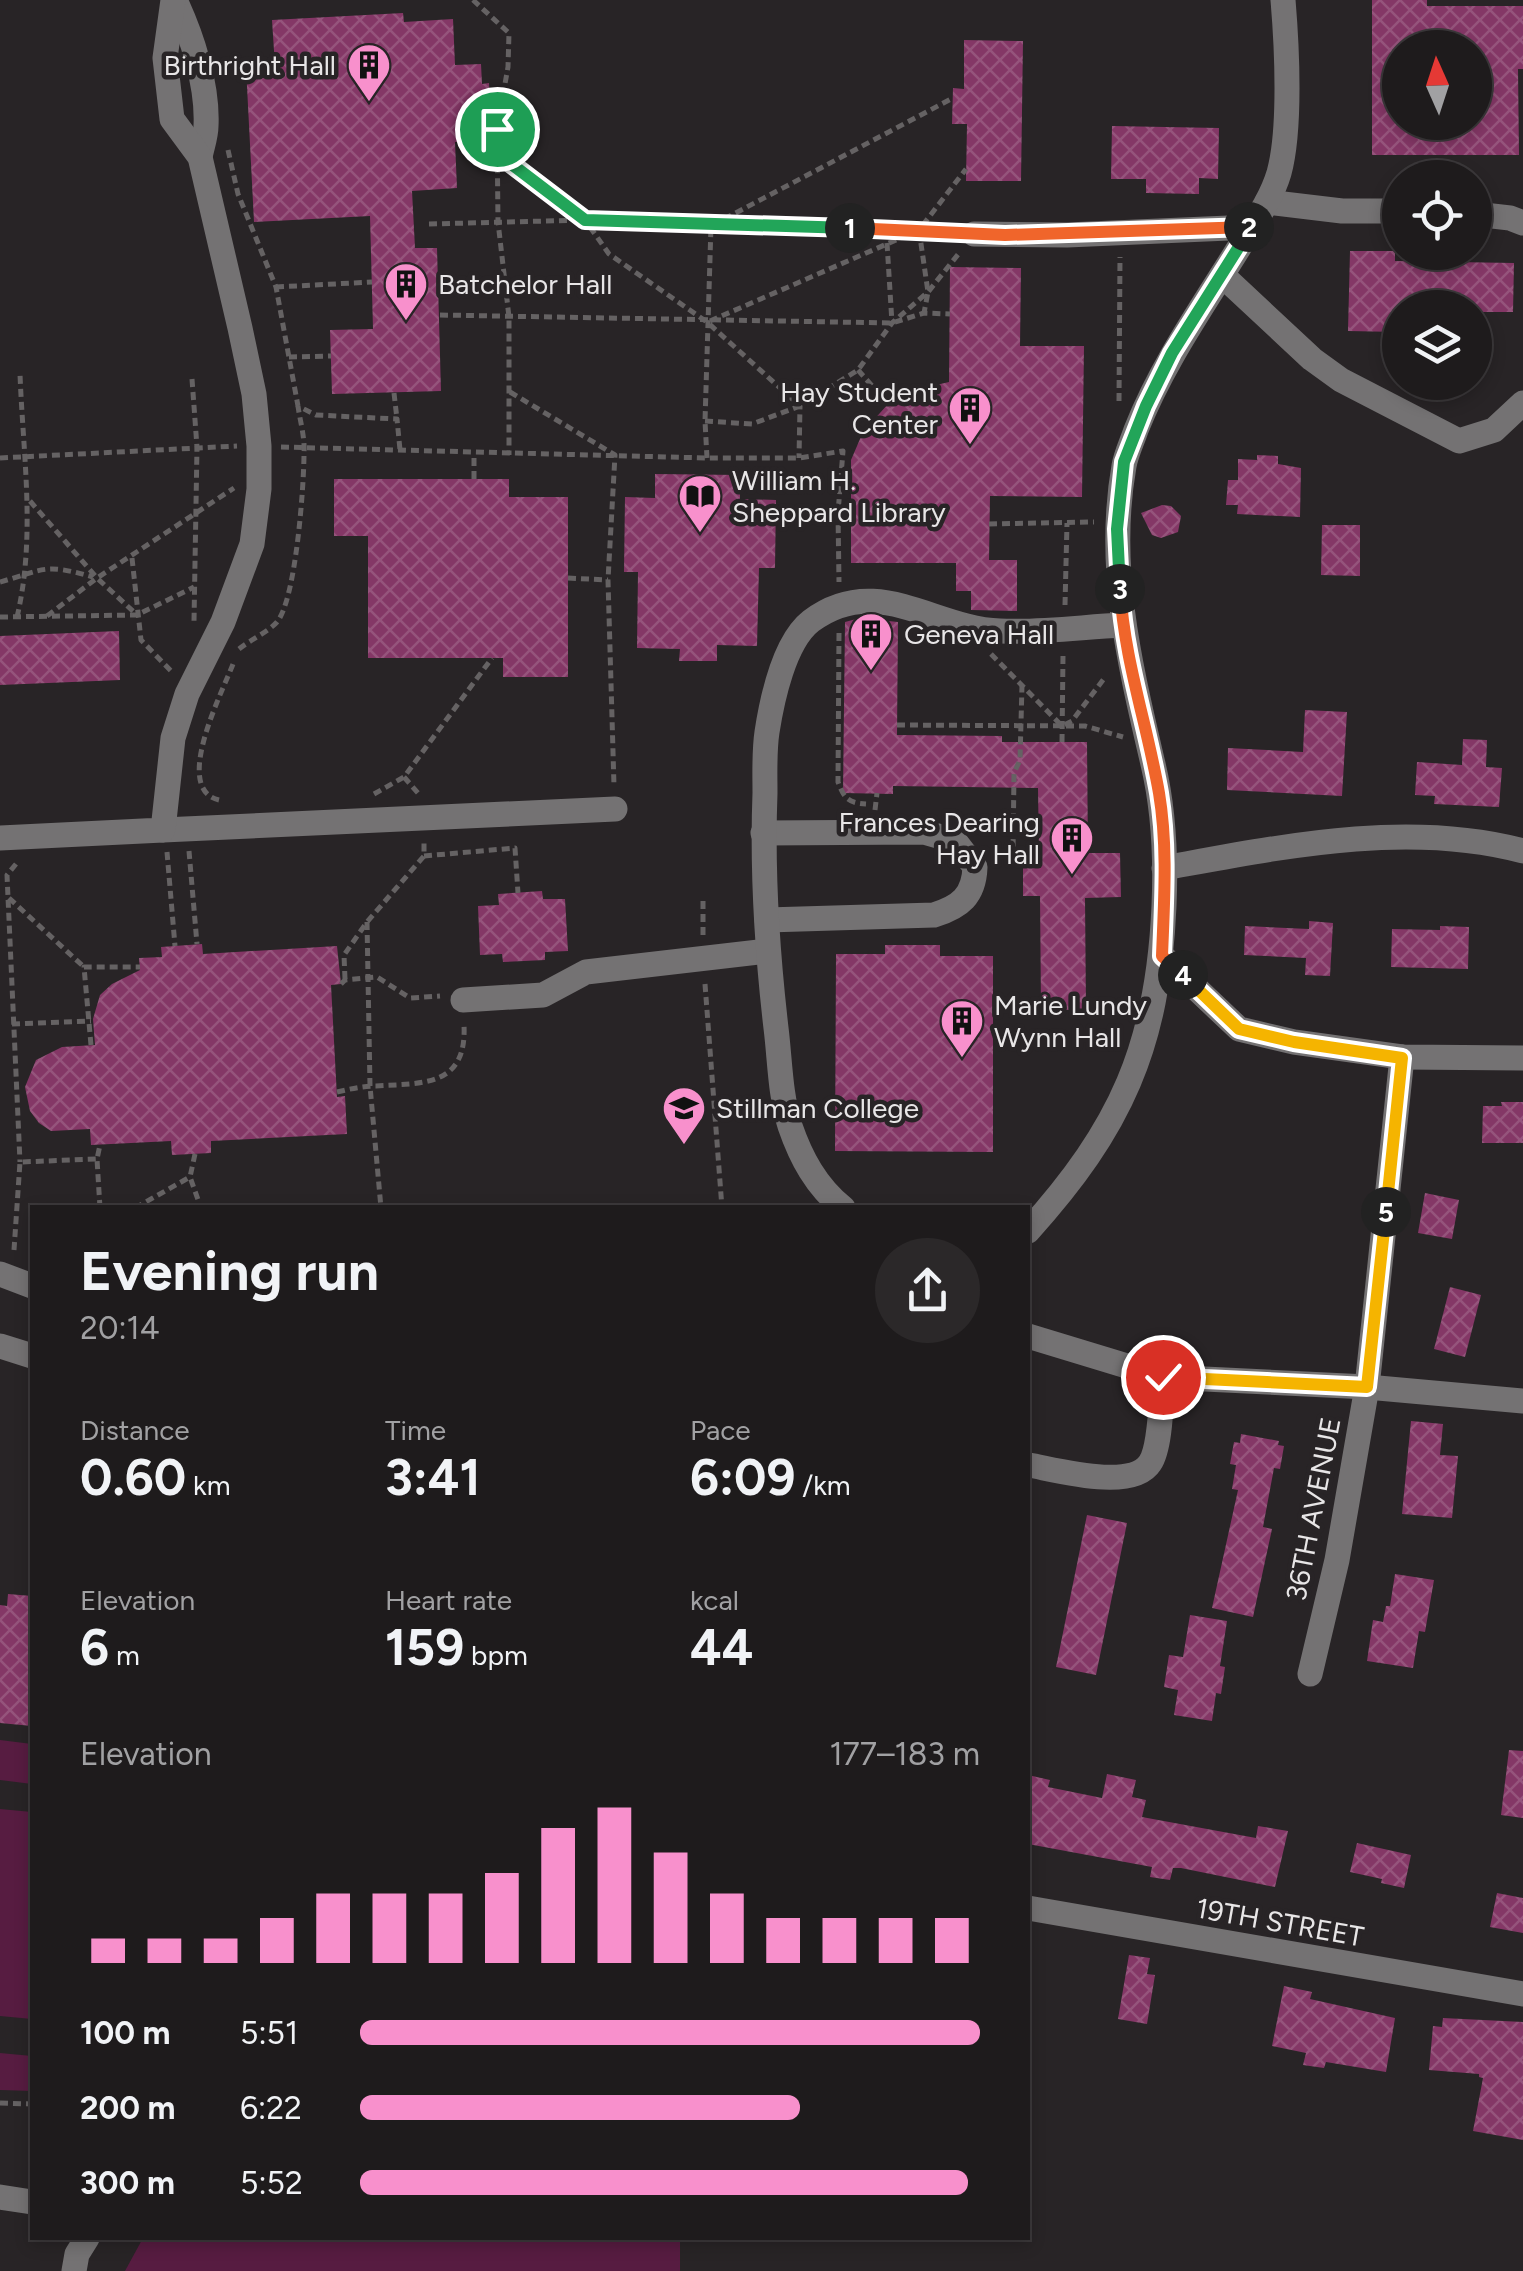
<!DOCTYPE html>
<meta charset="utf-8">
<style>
body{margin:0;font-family:Figtree,sans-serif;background:#2b2829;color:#f1f3f6;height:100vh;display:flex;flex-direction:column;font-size:38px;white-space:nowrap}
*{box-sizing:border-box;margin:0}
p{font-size:32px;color:#a1a1a3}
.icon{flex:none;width:55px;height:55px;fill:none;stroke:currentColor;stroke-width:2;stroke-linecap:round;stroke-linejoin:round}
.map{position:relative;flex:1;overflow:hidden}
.details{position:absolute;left:30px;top:1205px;width:1000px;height:1035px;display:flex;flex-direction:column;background:#1e1b1c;border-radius:0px;box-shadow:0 5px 15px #0003,0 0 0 2px #3c393b}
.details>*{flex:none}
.needle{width:65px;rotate:357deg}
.fabs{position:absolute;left:1382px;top:30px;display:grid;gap:20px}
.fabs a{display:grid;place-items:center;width:110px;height:110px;border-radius:50%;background:#1e1b1c;box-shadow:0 5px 15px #0003,0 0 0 2px #3c393b;font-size:50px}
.pin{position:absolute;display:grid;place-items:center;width:85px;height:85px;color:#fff;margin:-42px;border:5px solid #fff;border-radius:50%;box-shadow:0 2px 10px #0007}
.km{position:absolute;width:50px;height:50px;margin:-25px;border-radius:50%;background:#222;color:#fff;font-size:28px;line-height:50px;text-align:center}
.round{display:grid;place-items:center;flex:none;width:105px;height:105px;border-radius:52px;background:#2b2829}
.overview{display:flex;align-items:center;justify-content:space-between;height:170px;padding:0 50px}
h1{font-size:55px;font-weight:700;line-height:75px}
.stats{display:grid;grid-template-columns:repeat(3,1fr);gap:15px;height:170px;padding:10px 50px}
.stats div{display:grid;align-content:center}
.stats b{font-size:50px;font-weight:700}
.stats small{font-size:28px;font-weight:400}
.stats p{font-size:28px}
.chart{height:280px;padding:20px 50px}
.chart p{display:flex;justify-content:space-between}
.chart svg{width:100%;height:180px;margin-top:10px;stroke:#f890cc;stroke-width:6}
ul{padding:0 50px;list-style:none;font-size:32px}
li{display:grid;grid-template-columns:160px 120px 1fr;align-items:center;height:75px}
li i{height:25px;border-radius:12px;background:#f890cc}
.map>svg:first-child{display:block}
.grass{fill:#571c41}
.building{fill:url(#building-cross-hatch);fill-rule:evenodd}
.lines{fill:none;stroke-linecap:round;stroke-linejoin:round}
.path{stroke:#656263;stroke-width:5;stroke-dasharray:8 5;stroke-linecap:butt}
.minor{stroke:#747273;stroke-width:25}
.split-1-casing{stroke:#fff;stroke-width:20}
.split-2-casing{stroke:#fff;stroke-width:20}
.split-3-casing{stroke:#fff;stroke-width:20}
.split-4-casing{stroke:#fff;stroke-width:20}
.split-5-casing{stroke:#fff;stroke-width:20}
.split-6-casing{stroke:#fff;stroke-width:20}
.split-1{stroke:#22a559;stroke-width:12}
.split-2{stroke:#f0652b;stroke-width:12}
.split-3{stroke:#22a559;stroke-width:12}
.split-4{stroke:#f0652b;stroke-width:12}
.split-5{stroke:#f5b400;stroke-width:12}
.split-6{stroke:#f5b400;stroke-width:12}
.labels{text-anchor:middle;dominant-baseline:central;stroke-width:9;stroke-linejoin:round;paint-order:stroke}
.poi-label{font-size:28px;fill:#e8e6e7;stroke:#282426;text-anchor:start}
.street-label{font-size:28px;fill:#e8e6e7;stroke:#282426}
</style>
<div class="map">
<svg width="1523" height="2271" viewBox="0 0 1523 2271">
<defs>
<pattern id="building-cross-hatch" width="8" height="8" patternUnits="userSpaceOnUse" patternTransform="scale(2.5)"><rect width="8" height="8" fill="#843766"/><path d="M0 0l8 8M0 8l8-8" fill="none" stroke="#95547c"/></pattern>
</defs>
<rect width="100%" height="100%" fill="#282426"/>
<g class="grass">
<polygon points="0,1740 32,1744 32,1784 0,1780"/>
<polygon points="0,1809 32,1812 32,2019 0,2016"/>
<polygon points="0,2053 32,2056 32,2091 0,2090"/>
<polygon points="143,2238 680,2238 680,2271 125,2271"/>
</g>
<g class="building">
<path d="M1372,0H1427V6H1523V69H1518L1519,155H1372ZM1400,48H1475V122H1400Z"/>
<polygon points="403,13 404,22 453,19 455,65 481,64 482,84 489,83 491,124 482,123 483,141 455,142 457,188 412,191 415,248 437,248 441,391 332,394 330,330 373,329 370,216 254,222 246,67 275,66 272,20"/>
<polygon points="964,40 1023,41 1021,181 966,181 967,124 952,124 953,88 964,89"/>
<polygon points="1112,126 1219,128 1218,179 1199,178 1199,194 1146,193 1146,179 1111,179"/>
<polygon points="1350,251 1395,251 1395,261 1514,263 1513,312 1475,312 1475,308 1398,308 1398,332 1348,331"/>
<polygon points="950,267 1021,268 1020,346 1084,346 1082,497 990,496 989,560 1017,560 1017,611 971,610 971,591 956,591 956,563 851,563 851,460 863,432 888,404 919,389 949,382"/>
<polygon points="1257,455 1278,456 1278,464 1301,468 1300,517 1237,514 1238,505 1226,505 1228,480 1238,480 1238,459 1257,460"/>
<polygon points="655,474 740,475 740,499 776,500 775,568 759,568 757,646 717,645 717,661 679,661 680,649 637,648 638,572 624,572 625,497 655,498"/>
<polygon points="334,479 509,479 509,497 568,497 568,677 503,677 503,658 368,658 368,536 334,536"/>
<polygon points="1162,505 1171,506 1181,516 1178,532 1161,538 1152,535 1141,513"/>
<polygon points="1322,525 1360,525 1360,576 1321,575"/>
<polygon points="860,618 898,622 897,735 1002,736 1002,742 1087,742 1088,853 1120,853 1121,897 1085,898 1086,1010 1041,1010 1040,896 1023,896 1023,855 1039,856 1038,788 893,786 893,794 843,793 845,622"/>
<polygon points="119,631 120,680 0,685 0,636"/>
<polygon points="1305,710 1347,712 1342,796 1227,790 1228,748 1303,752"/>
<polygon points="1463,739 1487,740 1486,767 1502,768 1499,807 1434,804 1435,796 1415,795 1417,762 1462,765"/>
<polygon points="542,891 543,899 565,899 568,951 545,952 545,960 503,962 502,954 480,955 478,906 499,905 498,894"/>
<polygon points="1309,921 1333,923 1330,976 1305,975 1306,958 1244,955 1245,926 1309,929"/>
<polygon points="1440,926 1469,927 1468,969 1391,967 1392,929 1440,930"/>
<polygon points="202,944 203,954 337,946 341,984 331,985 337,1097 345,1096 347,1134 211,1141 211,1153 172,1155 171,1141 91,1145 90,1129 51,1131 39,1123 30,1111 25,1087 36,1060 62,1047 95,1045 93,1019 100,995 112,984 140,970 139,958 162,957 161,947"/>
<polygon points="885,945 940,945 940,956 993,956 993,1152 835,1151 836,954 885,954"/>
<polygon points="1501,1102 1523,1102 1523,1143 1482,1143 1483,1106 1502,1106"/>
<polygon points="1425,1193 1459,1200 1452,1239 1418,1233"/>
<polygon points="1450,1287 1481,1295 1465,1357 1434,1349"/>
<polygon points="1411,1421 1443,1424 1440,1455 1458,1456 1452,1518 1402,1514"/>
<polygon points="1241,1434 1279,1441 1278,1445 1284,1446 1280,1469 1274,1468 1263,1527 1272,1529 1253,1617 1212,1608 1238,1490 1232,1489 1236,1465 1230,1464 1234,1442 1240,1443"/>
<polygon points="1087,1515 1127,1523 1096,1675 1056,1667"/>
<polygon points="1395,1574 1434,1580 1425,1632 1419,1631 1413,1668 1367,1661 1373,1620 1383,1622 1386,1606 1390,1606"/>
<polygon points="8,1594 32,1596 32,1726 0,1723 0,1605 7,1606"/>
<polygon points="1190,1615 1227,1621 1220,1666 1225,1667 1221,1694 1216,1693 1212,1721 1174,1715 1178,1690 1164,1687 1169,1655 1183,1657"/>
<polygon points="1509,1750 1523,1751 1523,1818 1501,1815"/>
<polygon points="1107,1774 1136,1780 1132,1797 1146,1800 1142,1817 1256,1838 1258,1826 1288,1831 1275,1887 1181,1868 1173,1868 1170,1880 1150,1877 1152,1867 1028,1844 1028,1775 1050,1780 1048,1787 1102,1798"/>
<polygon points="1357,1843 1411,1855 1404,1888 1381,1883 1382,1879 1350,1872"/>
<polygon points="1497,1893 1523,1898 1523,1933 1490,1927"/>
<polygon points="1129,1955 1150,1958 1147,1974 1155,1975 1147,2024 1118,2019"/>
<polygon points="1284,1986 1312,1992 1310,1999 1395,2018 1386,2072 1326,2062 1324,2068 1303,2065 1306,2053 1272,2046"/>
<polygon points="1443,2018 1523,2022 1523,2140 1473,2131 1483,2078 1479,2077 1479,2074 1429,2070 1433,2026 1442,2027"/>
</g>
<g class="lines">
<g class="path">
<polyline points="473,0 509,33 508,67 497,129 498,222 509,317 509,455"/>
<polyline points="228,150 238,194 276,287 298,406 316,415 397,419 400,450"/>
<polyline points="499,154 585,220 609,254 707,322 800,406 799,458"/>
<polyline points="429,224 585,220 951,233"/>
<polyline points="919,230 928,292 924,313"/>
<polyline points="887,243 892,323"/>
<polyline points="276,287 372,282"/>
<polyline points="440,315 892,323 924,313 950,314"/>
<polyline points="710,321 919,230 966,169"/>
<polyline points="289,357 331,356"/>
<polyline points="858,370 888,404"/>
<polyline points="192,379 197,447 194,621"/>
<polyline points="510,392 615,455 608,580 614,786"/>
<polyline points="394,393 397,419"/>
<polyline points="1119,401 1120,257"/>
<polyline points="705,421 752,424 800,406 858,370 892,323 928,292 960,252"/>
<polyline points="281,447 707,458 799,458 843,451 838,513 839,582"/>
<polyline points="0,458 237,446"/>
<polyline points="707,458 705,421 711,226 953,98"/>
<polyline points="474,479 474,453"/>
<polyline points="30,501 97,578 135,613"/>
<polyline points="989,524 1094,522"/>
<polyline points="132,558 141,640 172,672"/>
<polyline points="568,578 608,580"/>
<path d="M0,582C46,569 44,563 93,577"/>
<polyline points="1065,605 1067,523"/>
<polyline points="47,616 97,578 234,488"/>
<polyline points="0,617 137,615 194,587"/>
<path d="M17,617C36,537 23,455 20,374"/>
<path d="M839,633L838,782C844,798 848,803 866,804"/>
<path d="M239,649C250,640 268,632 277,622C296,599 304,485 304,453C305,437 300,421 298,406"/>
<polyline points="991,654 1062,726 1072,721 1106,676"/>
<polyline points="897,725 1085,726 1123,737"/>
<polyline points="1062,742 1063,655"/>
<polyline points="404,777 418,793"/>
<polyline points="374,794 404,777 492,658"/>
<path d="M219,800C172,789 222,693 233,664"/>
<polyline points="875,810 877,793"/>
<polyline points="189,851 197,944"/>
<polyline points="167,852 175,946"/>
<polyline points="994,852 1013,854 1014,773 1020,760 1022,685"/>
<polyline points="424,856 515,848 518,893"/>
<polyline points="16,864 7,875 20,1162"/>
<polyline points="9,898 84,967"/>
<polyline points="367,922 370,1086 381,1208"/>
<polyline points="703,935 703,898"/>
<polyline points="345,979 344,955 367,922 424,856 424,843"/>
<polyline points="341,984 345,980 377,977 410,998 440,996"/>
<polyline points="705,984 722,1208"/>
<polyline points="12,1024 91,1021"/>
<polyline points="91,1045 84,967 140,967"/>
<path d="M337,1092C350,1089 363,1086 376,1086C423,1083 467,1087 464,1025"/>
<polyline points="195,1154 190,1177 201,1208"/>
<polyline points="100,1208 97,1159 100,1145"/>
<polyline points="135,1208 190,1177"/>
<polyline points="14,1250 20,1162 97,1159"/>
<polyline points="0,2103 32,2104"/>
</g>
<g class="minor">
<path d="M175,0C192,36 208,85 206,126C206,136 202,147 200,157"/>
<polyline points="1267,202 1342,211 1400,211"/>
<polyline points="1475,214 1510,218 1523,223"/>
<polyline points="974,234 1067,235 1252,227"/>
<polyline points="1222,275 1312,359 1341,380 1459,441 1494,430 1523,403"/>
<polyline points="163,830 615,809"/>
<path d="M763,833L924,832L955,841L975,867C974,896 960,907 934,915L767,920"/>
<polyline points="0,838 163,830 173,738 187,694 223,622 252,544 259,489 259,446 254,394 240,328 200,157 172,119 165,58 173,0"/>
<path d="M1164,868C1280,847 1407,820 1523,851"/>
<polyline points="1162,956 1239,1029 1294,1042 1402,1057 1523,1058"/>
<polyline points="463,1000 543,995 586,972 767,951"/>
<path d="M843,1208C816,1186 801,1158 790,1126C780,1095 780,1060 776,1028C767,950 762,871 765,793C765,773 764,752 767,732C772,700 784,642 811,621C876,572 934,629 1000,631C1040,633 1082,627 1122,625"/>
<path d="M1028,1231C1121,1128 1158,1046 1164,906C1166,859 1164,810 1153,764C1130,665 1106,568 1124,466C1126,454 1132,442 1136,430C1162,364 1203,306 1240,246C1254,223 1271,200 1279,173C1291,129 1287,47 1283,0"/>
<polyline points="0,1274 32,1286"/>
<path d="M1028,1336L1163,1377C1161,1398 1161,1447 1150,1463C1132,1491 1057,1470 1029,1465"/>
<polyline points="0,1346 32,1356"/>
<polyline points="1163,1377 1367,1387 1523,1401"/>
<polyline points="1310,1674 1337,1560 1367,1387 1402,1057"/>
<polyline points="1028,1908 1523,1994"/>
<polyline points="0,2197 32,2202"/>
<polyline points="74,2271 77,2254 87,2238"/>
</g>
</g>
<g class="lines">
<g class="split-1-casing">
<polyline id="split-1" points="497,129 497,153 585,220 850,228"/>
</g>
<g class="split-2-casing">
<polyline id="split-2" points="850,228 1005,235 1249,227"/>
</g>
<g class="split-3-casing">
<polyline id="split-3" points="1120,589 1117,529 1124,462 1146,406 1172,353 1252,226 1249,227"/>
</g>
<g class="split-4-casing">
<path id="split-4" d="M1120,589C1124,659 1147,724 1159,793C1168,847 1164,902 1162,956L1183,975"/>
</g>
<g class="split-5-casing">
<polyline id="split-5" points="1183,975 1239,1029 1294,1042 1402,1058 1386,1212"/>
</g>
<g class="split-6-casing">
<polyline id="split-6" points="1163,1377 1367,1387 1386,1212"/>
</g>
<use href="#split-1" class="split-1"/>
<use href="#split-2" class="split-2"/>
<use href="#split-3" class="split-3"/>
<use href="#split-4" class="split-4"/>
<use href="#split-5" class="split-5"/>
<use href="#split-6" class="split-6"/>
</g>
<defs>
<g id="building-pin" transform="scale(2.25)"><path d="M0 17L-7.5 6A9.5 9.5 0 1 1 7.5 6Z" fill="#f890cc" stroke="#282426"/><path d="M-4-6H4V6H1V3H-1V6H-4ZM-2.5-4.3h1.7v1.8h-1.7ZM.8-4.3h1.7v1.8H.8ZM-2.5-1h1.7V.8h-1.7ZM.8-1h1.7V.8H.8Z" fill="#111"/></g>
<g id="library-pin" transform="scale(2.25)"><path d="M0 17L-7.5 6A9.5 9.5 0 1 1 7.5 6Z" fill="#f890cc" stroke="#282426"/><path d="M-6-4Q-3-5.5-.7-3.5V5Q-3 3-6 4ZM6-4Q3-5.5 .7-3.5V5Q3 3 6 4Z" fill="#111"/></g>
<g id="university-pin" transform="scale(2.25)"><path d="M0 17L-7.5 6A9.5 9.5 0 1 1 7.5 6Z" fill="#f890cc" stroke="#282426"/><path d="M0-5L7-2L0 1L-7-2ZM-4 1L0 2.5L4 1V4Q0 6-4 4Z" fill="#111"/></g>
</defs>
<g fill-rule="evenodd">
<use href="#building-pin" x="369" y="65"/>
<use href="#building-pin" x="406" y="284"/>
<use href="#building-pin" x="970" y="408"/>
<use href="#library-pin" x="700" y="496"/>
<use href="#building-pin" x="871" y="634"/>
<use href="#building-pin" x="1072" y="838"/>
<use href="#building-pin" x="962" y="1021"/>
<use href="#university-pin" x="684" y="1108"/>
</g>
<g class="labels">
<g class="poi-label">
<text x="336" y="65" text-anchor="end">Birthright Hall</text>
<text x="438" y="284">Batchelor Hall</text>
<text x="938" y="392" text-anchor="end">Hay Student<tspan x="938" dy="32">Center</tspan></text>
<text x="732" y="480">William H.<tspan x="732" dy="32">Sheppard Library</tspan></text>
<text x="904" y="634">Geneva Hall</text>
<text x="1040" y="822" text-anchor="end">Frances Dearing<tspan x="1040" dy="32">Hay Hall</tspan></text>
<text x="994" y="1005">Marie Lundy<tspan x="994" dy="32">Wynn Hall</tspan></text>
<text x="716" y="1108">Stillman College</text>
</g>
<g class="street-label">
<text transform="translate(1313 1509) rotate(-79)">36TH AVENUE</text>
<text transform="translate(1280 1922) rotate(10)">19TH STREET</text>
</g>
</g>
</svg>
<div class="fabs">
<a><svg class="needle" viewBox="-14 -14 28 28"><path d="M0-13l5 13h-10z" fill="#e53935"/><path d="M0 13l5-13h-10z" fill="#a1a1a3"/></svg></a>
<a><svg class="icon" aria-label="locate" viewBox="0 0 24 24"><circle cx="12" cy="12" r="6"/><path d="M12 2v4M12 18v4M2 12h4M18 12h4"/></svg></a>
<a><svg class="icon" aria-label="layers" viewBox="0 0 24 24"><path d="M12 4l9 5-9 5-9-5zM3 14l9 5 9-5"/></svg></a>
</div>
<div class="pin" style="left:497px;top:129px;background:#1e9e55"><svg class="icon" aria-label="arrive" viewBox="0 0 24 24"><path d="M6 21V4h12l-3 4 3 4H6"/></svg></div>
<div class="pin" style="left:1163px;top:1377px;background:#d93025"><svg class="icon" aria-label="check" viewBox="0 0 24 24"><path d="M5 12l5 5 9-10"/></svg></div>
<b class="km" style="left:850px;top:228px">1</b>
<b class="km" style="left:1249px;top:227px">2</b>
<b class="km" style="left:1120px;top:589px">3</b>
<b class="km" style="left:1183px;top:975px">4</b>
<b class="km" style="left:1386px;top:1212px">5</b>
<section class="details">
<div class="overview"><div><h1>Evening run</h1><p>20:14</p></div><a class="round"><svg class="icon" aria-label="share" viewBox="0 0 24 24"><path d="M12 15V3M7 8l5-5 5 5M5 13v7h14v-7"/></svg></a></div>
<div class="stats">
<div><p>Distance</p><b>0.60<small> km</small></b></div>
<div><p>Time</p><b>3:41</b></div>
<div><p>Pace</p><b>6:09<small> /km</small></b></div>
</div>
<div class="stats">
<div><p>Elevation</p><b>6<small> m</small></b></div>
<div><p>Heart rate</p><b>159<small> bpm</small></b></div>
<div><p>kcal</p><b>44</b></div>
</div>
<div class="chart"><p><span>Elevation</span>177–183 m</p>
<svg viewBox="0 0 160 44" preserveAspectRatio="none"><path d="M5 44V38M15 44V38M25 44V38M35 44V33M45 44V27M55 44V27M65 44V27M75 44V22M85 44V11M95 44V6M105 44V17M115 44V27M125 44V33M135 44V33M145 44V33M155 44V33"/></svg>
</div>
<ul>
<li><b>100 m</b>5:51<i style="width:100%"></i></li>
<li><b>200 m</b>6:22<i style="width:71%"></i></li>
<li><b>300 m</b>5:52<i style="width:98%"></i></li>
</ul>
</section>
</div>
